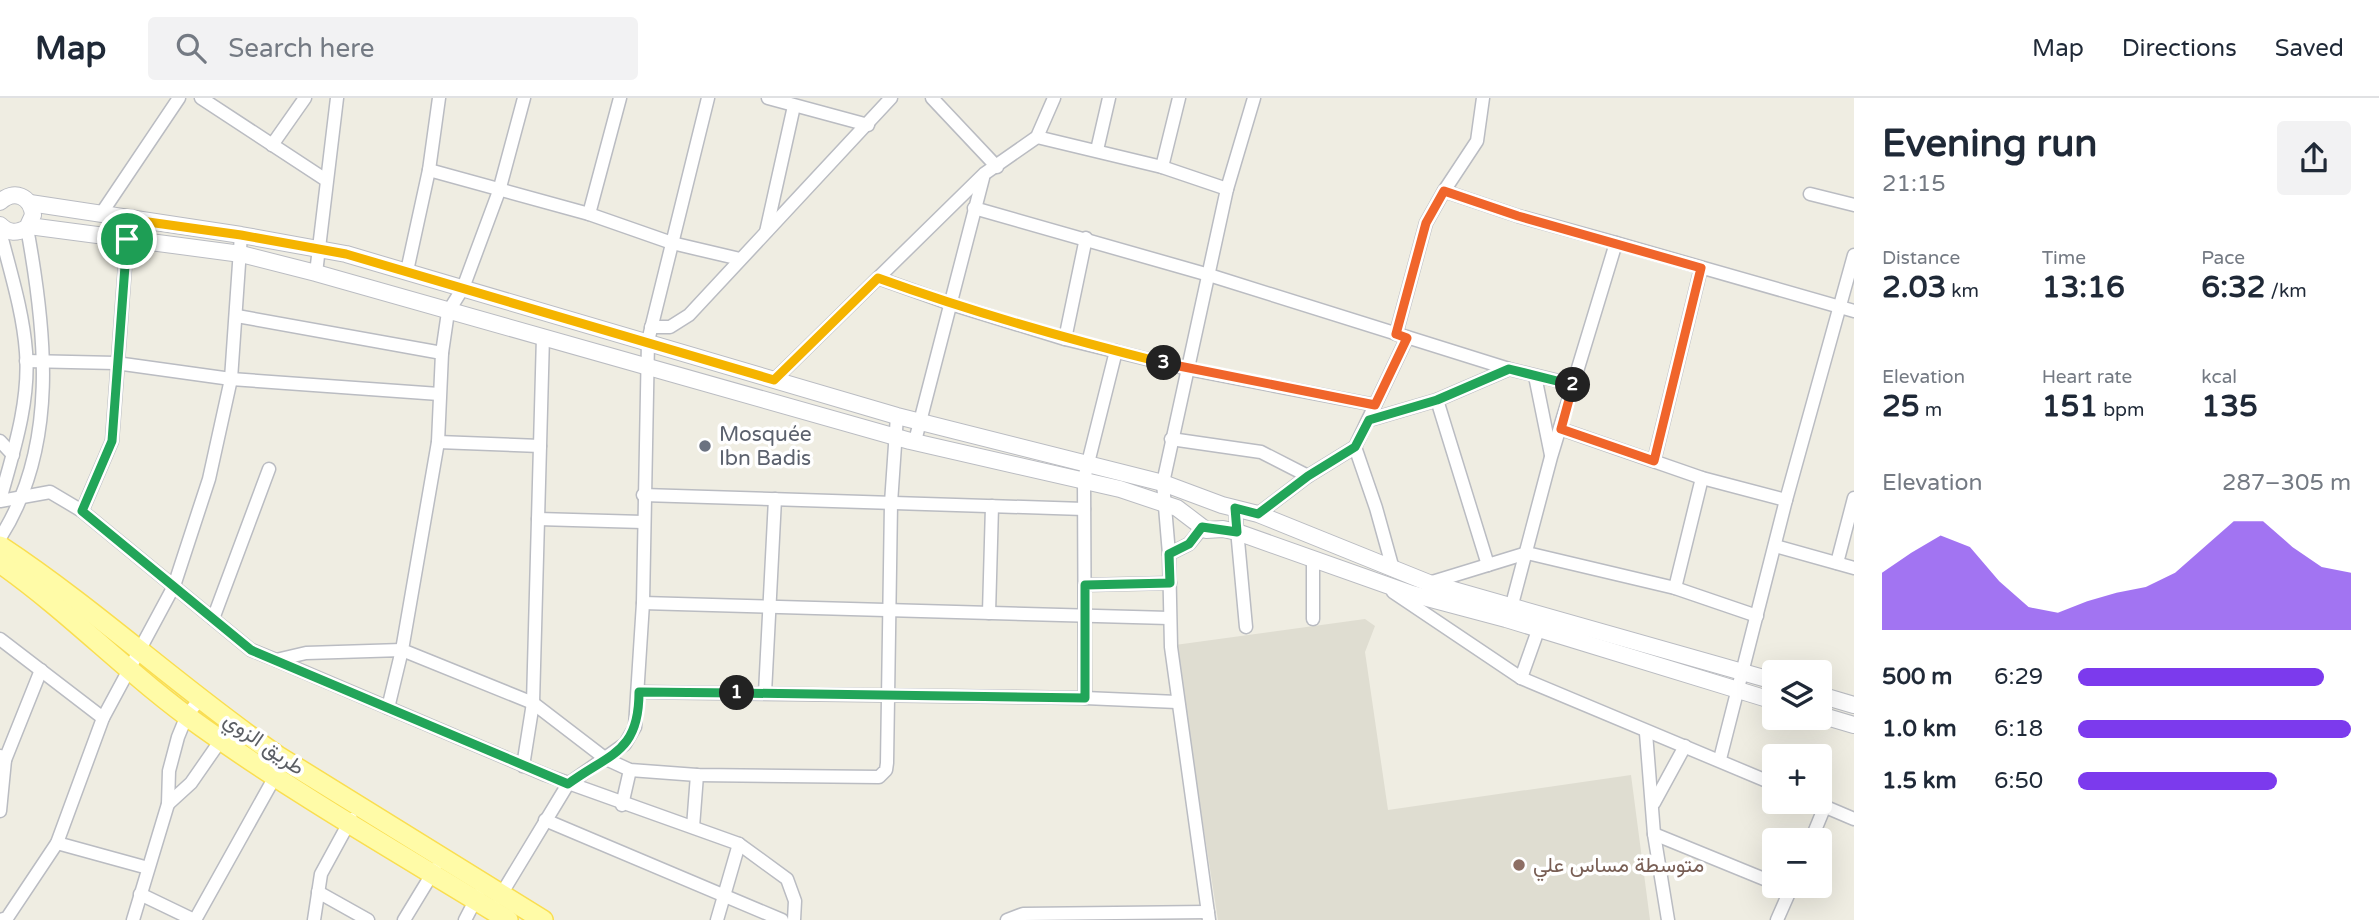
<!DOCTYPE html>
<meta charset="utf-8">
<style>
body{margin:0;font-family:"Varela Round",Vazirmatn,sans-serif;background:#f2f2f3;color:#1f2937;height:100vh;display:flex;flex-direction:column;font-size:26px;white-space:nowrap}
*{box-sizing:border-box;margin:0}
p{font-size:23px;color:#747a83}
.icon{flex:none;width:38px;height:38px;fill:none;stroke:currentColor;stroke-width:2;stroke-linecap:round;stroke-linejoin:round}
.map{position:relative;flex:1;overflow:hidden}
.sheet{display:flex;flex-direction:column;background:#fff;width:525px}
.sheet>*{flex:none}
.tools{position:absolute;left:1762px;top:562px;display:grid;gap:14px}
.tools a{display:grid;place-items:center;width:70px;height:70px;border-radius:7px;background:#fff;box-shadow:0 7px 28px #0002;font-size:35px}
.pin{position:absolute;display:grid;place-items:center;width:60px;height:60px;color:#fff;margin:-30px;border:4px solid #fff;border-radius:50%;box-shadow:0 2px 7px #0007}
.km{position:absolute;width:35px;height:35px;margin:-18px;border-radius:50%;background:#222;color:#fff;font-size:19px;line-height:35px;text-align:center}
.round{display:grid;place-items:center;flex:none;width:74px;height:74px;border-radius:7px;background:#f2f2f3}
.headline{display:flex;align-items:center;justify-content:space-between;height:119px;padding:0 28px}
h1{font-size:38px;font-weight:800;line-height:52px}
.figures{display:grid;grid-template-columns:repeat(3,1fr);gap:10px;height:119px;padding:7px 28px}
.figures div{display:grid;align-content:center}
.figures b{font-size:30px;font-weight:800}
.figures small{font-size:19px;font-weight:400}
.figures p{font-size:19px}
.chart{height:196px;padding:14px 28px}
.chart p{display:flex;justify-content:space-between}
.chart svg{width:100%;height:126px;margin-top:7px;fill:#7c3aed;opacity:.7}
ul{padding:0 28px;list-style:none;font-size:23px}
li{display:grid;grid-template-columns:112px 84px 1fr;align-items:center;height:52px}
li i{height:18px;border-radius:9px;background:#7c3aed}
header{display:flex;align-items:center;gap:42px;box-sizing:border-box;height:98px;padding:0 35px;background:#fff;border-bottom:2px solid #e0e1e3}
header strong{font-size:33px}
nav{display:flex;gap:38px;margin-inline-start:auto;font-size:24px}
.search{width:490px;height:63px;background:#f2f2f3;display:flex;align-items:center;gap:18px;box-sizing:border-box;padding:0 24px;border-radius:7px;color:#747a83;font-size:26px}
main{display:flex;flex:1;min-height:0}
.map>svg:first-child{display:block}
.education{fill:#dfddd1}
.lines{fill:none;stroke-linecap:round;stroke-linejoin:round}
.minor-casing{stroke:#babcc2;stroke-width:15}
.tertiary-casing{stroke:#babcc2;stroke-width:18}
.primary-casing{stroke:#fade50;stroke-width:22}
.minor{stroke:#fff;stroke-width:12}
.tertiary{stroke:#fff;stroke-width:16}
.primary{stroke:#fffba7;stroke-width:19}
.split-1-casing{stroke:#fff;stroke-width:14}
.split-2-casing{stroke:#fff;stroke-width:14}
.split-3-casing{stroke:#fff;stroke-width:14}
.split-4-casing{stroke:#fff;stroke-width:14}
.split-1{stroke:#22a559;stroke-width:9}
.split-2{stroke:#22a559;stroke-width:9}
.split-3{stroke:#f0652b;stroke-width:9}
.split-4{stroke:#f5b400;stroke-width:9}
.worship-dot{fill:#6b7280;stroke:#fff;stroke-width:2.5}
.education-dot{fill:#8d6e63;stroke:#fff;stroke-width:2.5}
.labels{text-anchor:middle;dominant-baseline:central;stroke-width:7;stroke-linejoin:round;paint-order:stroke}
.worship-label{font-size:21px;fill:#5b616d;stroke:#fff;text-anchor:start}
.street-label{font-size:21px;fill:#5b5e64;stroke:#fff}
.education-label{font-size:21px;fill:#785e54;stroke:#fff;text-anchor:start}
</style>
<header>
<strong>Map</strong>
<div class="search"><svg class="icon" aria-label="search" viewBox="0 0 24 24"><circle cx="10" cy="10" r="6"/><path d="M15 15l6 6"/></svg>Search here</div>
<nav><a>Map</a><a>Directions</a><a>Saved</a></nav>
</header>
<main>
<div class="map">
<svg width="1854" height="822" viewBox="0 0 1854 822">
<rect width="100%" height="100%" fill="#efede2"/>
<polygon class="education" points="1365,521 1375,528 1365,554 1388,712 1631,677 1650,822 1218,822 1175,547"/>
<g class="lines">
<g class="minor-casing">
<g id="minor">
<polyline points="201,0 326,82"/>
<polyline points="524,0 499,93 463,190 448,214 442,255 438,344 402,552 533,605 606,661 630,672 697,677 879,679 886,672 887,665 891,405 897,318"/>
<polyline points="768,0 868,27"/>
<polyline points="932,0 997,69"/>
<polyline points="1037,39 1162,69 1227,91"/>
<polyline points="272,47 305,0"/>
<polyline points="1097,52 1109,0"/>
<polyline points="1162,69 1179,0"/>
<polyline points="429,72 589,116 672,145 740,161"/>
<polyline points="1444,93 1477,43 1483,0"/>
<polyline points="1810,96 1854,107"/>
<polyline points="974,110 1209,177 1509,271 1575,287"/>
<polyline points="101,116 179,0"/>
<polyline points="589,116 620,0"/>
<path d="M0,133C10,173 23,213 26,254C30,304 13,355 0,402"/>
<polyline points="766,134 794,8"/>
<polyline points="407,173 429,72 439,0"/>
<polyline points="316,175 337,0"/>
<polyline points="878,180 951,206 1065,241 1188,271 1375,307"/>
<polyline points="237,218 442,255"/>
<polyline points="651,229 670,229 689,217 891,0"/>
<polyline points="1396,236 1426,125 1444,93 1518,118 1616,145"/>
<polyline points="1065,241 1086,140"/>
<polyline points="26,263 116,265 231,281 439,296"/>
<polyline points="1535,278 1551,357"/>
<polyline points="774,282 984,76 1037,39 1054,0"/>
<polyline points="1437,302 1488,467"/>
<polyline points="1369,322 1437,302 1509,271"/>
<polyline points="1561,331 1702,380 1786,402"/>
<polyline points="1171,341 1261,354 1308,378"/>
<polyline points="0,343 13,357"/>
<polyline points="915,343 983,80"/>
<polyline points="438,344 540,348"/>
<polyline points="1355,349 1376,410 1393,471"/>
<polyline points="1654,363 1701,170"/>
<polyline points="643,397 1084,411"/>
<polyline points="0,403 50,394 82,413 251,552 276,562 306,555 402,552 388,610"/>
<polyline points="1235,410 1246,529"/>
<polyline points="82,413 112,343 127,141 134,122"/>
<polyline points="1258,416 1308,378 1355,349 1407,240"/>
<polyline points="538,421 643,424"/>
<path d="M0,440C59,348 46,233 27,130"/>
<polyline points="1775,448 1854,470"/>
<polyline points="1169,456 1189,446 1202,430"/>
<polyline points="1837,465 1854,400"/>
<polyline points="1429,485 1527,455 1675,490 1757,518"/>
<polyline points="1085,487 1170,485"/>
<polyline points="1675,490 1702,380"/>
<polyline points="1393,494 1521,580 1774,686"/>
<polyline points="643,505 1169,520"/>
<polyline points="1510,514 1551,359 1616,145 1854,213"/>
<polyline points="989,515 992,408"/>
<polyline points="213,521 269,371"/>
<polyline points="1313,521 1313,462"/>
<polyline points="0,541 103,620"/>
<polyline points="276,562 546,677 739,746 787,781 795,803 794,822"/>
<polyline points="1521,580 1541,524"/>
<polyline points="639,594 1085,600 1177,604"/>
<polyline points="765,595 775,401"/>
<polyline points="1085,600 1084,381 1116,253"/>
<polyline points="1646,635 1654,736 1668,822"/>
<polyline points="0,658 5,662 0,713"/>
<polyline points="1720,661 1786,402 1854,157"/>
<polyline points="5,662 41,572"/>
<polyline points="523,668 533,605 543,238"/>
<polyline points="1814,704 1854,721"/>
<polyline points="1654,705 1685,648"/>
<polyline points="168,706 191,685 232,626"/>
<polyline points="622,707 630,672"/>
<polyline points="545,722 782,822"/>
<polyline points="693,729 697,677"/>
<polyline points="1654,736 1774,785"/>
<polyline points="1811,742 1825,708"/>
<polyline points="57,745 148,770"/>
<polyline points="318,794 368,822"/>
<polyline points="140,796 194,822"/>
<polyline points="499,800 568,686 625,646 635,629 643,505 648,243 708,0"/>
<polyline points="0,822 7,820 57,745 103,620 174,488 209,381 231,281 241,137"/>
<polyline points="133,822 168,706 169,673 178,639 187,617 200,601"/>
<polyline points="195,822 277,675"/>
<polyline points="314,822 321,776 351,721"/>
<polyline points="404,822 435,771"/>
<polyline points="465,822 478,797"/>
<polyline points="717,822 739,746"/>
<polyline points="1007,822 1023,816 1208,814"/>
<polyline points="1209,822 1171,549 1169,456 1163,385 1227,91 1254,0"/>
<polyline points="1777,822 1792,788"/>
</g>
</g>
<g class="tertiary-casing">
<g id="tertiary">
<path d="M0,104C14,91 31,98 33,117L27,130C17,135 9,136 0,127"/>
<polyline points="30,105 241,137 346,156 897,318 1163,385 1222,407 1258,416 1429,485 1774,583"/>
<polyline points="29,128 241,156 316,175 910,343 1120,391 1177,410 1206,432 1223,431 1237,434 1412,496 1506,521 1774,603"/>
<polyline points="1820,597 1854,607"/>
<polyline points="1820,617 1854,627"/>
</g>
</g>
<g class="primary-casing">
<g id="primary">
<path d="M0,448C97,512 182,592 278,658L543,822"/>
<path d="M0,465C71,515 131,579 202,629C300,699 406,759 508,822"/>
</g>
</g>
<use href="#minor" class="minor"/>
<use href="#tertiary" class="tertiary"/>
<use href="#primary" class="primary"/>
</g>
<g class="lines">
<g class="split-1-casing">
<path id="split-1" d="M127,141L112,343L82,413L251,552L568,686C610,655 639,655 639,594L737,595"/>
</g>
<g class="split-2-casing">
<polyline id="split-2" points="737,595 1085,600 1085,487 1170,485 1169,456 1189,446 1202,429 1237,434 1235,410 1258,416 1308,378 1355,349 1369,322 1437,302 1509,271 1573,287"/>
</g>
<g class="split-3-casing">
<polyline id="split-3" points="1164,265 1375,307 1407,240 1396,236 1426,125 1444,93 1518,118 1701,170 1654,363 1561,331 1573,287"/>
</g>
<g class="split-4-casing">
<path id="split-4" d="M127,141L134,122L241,137L346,156L774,282L878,180C972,214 1067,241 1164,265"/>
</g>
<use href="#split-1" class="split-1"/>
<use href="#split-2" class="split-2"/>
<use href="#split-3" class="split-3"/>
<use href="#split-4" class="split-4"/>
</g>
<circle class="worship-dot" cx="705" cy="348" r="7"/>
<circle class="education-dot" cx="1519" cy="767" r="7"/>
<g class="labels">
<g class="worship-label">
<text x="719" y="336">Mosquée<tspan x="719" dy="24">Ibn Badis</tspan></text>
</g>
<g class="street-label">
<text transform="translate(264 646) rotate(35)">طريق الزوي</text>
</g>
<g class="education-label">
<text x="1533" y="767">متوسطة مساس علي</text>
</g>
</g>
</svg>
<div class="tools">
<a><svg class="icon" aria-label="layers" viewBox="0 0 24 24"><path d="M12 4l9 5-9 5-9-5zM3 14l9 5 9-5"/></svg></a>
<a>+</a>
<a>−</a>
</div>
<div class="pin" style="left:127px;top:141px;background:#1e9e55"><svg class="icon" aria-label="arrive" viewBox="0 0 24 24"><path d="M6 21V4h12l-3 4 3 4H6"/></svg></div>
<b class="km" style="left:737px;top:595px">1</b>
<b class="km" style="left:1573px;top:287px">2</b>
<b class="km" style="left:1164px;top:265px">3</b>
</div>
<section class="sheet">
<div class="headline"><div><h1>Evening run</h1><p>21:15</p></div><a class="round"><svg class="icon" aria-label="share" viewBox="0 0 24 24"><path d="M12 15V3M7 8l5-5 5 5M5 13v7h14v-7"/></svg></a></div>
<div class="figures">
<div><p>Distance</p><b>2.03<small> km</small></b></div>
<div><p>Time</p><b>13:16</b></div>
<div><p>Pace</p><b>6:32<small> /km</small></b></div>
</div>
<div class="figures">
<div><p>Elevation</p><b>25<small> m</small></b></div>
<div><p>Heart rate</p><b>151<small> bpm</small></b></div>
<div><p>kcal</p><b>135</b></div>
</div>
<div class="chart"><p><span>Elevation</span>287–305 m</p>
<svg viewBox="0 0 160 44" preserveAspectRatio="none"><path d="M0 44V24L10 17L20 11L30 15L40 27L50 36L60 38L70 34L80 31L90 29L100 24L110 15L120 6L130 6L140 15L150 22L160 24V44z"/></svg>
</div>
<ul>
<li><b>500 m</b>6:29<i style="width:90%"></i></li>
<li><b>1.0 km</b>6:18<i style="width:100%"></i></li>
<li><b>1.5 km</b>6:50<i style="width:73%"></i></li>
</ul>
</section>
</main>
